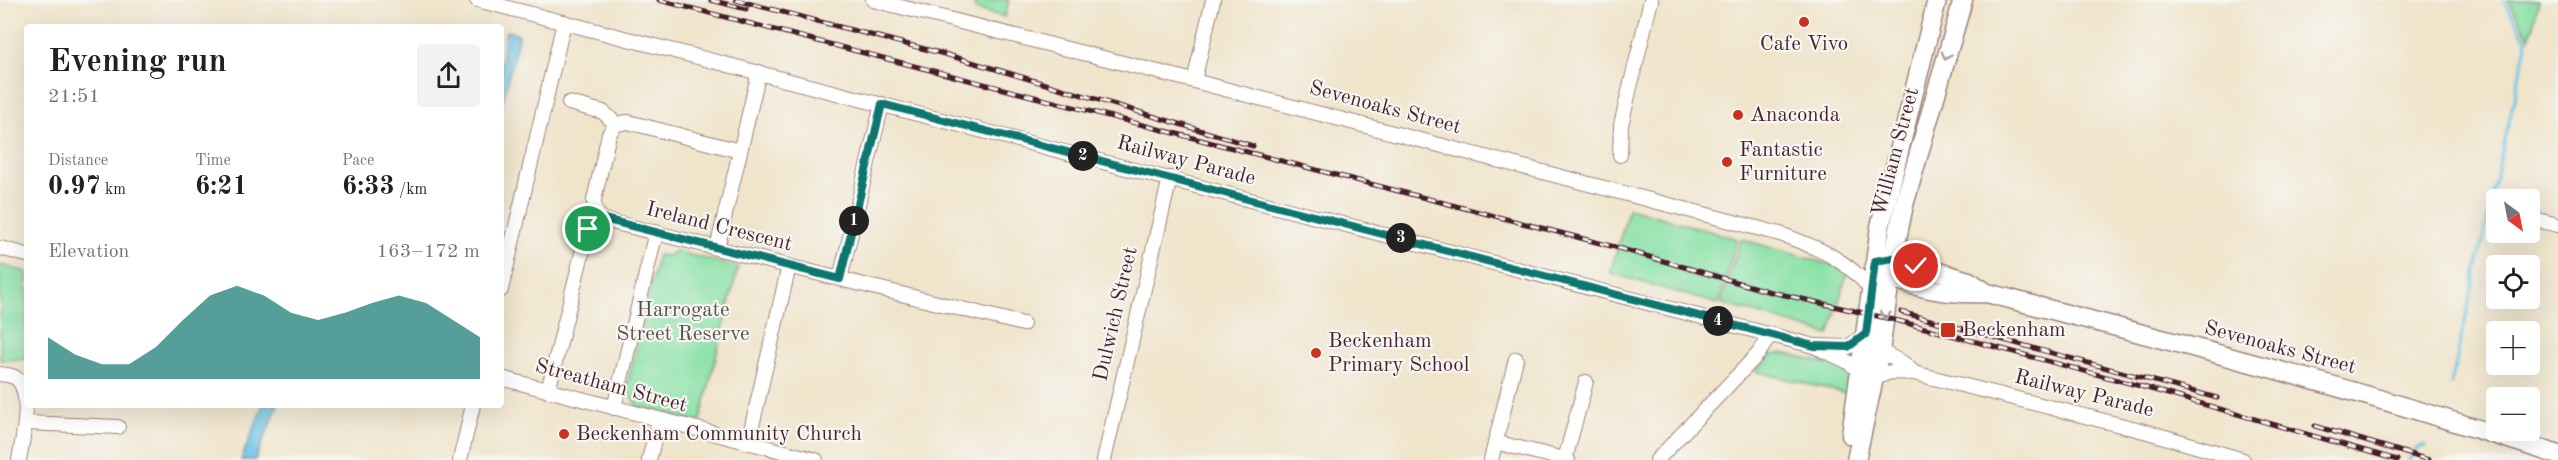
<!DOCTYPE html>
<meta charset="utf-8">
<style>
body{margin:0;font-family:"Old Standard TT",serif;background:#f2f2f2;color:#202124;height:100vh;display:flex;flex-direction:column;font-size:22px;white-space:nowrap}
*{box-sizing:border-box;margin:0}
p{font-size:20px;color:#757577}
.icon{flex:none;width:33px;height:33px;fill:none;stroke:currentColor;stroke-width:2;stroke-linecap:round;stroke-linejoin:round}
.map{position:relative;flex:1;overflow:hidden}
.sheet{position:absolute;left:24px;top:24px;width:480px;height:384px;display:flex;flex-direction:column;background:#fff;border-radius:6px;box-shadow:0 6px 24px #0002}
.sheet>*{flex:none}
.needle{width:39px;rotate:148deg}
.controls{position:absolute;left:2486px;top:189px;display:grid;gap:12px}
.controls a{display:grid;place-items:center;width:54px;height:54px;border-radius:6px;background:#fff;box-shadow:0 6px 24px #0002;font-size:30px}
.pin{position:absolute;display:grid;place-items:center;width:51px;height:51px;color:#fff;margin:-26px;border:3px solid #fff;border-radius:50%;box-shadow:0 2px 6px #0007}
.km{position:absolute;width:30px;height:30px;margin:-15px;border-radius:50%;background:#222;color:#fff;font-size:16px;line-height:30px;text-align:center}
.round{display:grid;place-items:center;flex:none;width:63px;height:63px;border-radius:6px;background:#f2f2f2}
.summary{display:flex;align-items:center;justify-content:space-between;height:102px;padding:0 24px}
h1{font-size:33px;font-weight:700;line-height:45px}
.stats{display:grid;grid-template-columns:repeat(3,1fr);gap:9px;height:102px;padding:6px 24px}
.stats div{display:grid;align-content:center}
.stats b{font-size:26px;font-weight:700}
.stats small{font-size:16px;font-weight:400}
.stats p{font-size:16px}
.chart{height:168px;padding:12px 24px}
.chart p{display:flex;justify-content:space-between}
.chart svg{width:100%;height:108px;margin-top:6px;fill:#0f766e;opacity:.7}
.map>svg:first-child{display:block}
.green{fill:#88e1a6;stroke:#698068;stroke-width:1.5}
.water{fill:#67c3e5;stroke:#587188;stroke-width:1.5}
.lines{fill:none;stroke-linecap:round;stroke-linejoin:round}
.stream{stroke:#67c3e5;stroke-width:3}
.minor-casing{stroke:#9d827b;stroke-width:16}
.major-casing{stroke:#9d827b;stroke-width:21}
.minor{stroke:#fff;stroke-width:14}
.major{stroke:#fff;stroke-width:18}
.rail-casing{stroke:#4a1f2b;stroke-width:5}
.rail{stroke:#f6f6f2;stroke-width:3;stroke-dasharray:9;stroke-linecap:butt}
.oneway{stroke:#ae9aa0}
.route-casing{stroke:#fff;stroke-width:12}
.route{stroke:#0f766e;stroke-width:8}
.poi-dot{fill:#c8321e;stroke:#f6f6f2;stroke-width:2}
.labels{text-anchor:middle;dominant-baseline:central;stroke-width:4.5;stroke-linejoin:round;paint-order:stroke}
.poi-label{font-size:21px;fill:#4a1f2b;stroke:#f6f6f2;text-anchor:start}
.street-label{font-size:21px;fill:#4a1f2b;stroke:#f6f6f2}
.park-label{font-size:21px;fill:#5a504a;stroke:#f6f6f2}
</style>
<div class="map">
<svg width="2558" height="460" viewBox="0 0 2558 460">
<rect width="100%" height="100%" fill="#f6f6f2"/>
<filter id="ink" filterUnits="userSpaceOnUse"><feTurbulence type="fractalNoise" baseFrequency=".0167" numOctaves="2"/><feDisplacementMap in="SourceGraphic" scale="12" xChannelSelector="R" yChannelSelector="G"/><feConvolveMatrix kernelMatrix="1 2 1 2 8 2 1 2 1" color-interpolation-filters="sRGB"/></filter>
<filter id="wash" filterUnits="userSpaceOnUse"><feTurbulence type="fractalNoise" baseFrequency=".008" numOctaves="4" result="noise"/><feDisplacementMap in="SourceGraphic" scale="24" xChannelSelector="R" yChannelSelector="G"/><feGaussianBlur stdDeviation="1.35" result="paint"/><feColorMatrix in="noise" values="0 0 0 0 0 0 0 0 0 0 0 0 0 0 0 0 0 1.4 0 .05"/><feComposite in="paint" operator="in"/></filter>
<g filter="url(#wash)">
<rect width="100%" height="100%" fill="#f0e4cb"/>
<g class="green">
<polygon points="976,0 1009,0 1005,17 974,9"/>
<polygon points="2508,0 2539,0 2530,38"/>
<polygon points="1629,208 1737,239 1718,304 1610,273"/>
<polygon points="1741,239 1848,270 1829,335 1721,303"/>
<polygon points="675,251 738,267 700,422 638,407 626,389 658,255 667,256"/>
<polygon points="0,265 27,272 27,359 0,360"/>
<path d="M1783,353L1844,368C1853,376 1851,383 1848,394L1755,371L1772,355Z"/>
</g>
<g class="water">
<polygon points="506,31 519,34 501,108 501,61"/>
<polygon points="263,405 278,405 255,460 241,460"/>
</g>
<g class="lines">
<g class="stream">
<polyline points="2451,384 2527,40 2503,0"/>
<polyline points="2409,460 2416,449 2426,445"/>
</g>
</g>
</g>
<g filter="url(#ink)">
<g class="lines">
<g class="minor-casing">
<g id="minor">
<path d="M477,0L1814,346C1830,355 1848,358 1860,372"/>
<path d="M873,0L1194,81L1780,234C1814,246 1849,260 1871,290"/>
<polyline points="1194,81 1213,0"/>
<polyline points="569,103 603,112 616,124"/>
<polyline points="882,104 840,279 1023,324"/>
<path d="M740,151L628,122L616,124L609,134L594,200C594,210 596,214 604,220L840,279"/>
<polyline points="1620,155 1621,125 1651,0"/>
<polyline points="2529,218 2558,225"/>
<polyline points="0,248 27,255"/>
<polyline points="717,248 759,72"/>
<polyline points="501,290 564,22"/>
<polyline points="1814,346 1848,347 1866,334"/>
<polyline points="1880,351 1903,363 1914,373"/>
<path d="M0,374C6,375 14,375 18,380C33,395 22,442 19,460"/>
<polyline points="501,378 816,460"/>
<polyline points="1875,378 1890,372 1914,373 2148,432 2243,460"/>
<polyline points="548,391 588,229 597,215"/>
<polyline points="614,408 656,232"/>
<polyline points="27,423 118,427"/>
<polyline points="1495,442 1568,460"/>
<polyline points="748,443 789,266"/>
<polyline points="1565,459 1586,382"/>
<polyline points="460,460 473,405"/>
<polyline points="649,460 659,420"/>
<polyline points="1104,460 1170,178"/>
<polyline points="1491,460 1516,359"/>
<polyline points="1657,460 1758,354 1771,334"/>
</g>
</g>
<g class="major-casing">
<g id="major">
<polyline points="1882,260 1893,258 1969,281 1987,293"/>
<path d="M1874,268C1906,288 1949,295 1987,293C2178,343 2370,392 2558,455"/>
<polyline points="1851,435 1880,227 1937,0"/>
<polyline points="1856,460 1880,351 1893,258 1904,205 1963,0"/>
</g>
</g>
<use href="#minor" class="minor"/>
<use href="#major" class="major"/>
<g class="rail-casing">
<g id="rail">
<polyline points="659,0 1615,247 1767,291 1899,321 2140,386 2397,460"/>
<polyline points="711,0 746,9"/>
<polyline points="736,0 948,55 1253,146"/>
<polyline points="1901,312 2217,398"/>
<polyline points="2315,426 2429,460"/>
</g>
</g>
<use href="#rail" class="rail"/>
</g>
<defs><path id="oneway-chevron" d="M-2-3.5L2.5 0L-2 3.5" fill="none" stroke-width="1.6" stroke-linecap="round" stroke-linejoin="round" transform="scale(1.5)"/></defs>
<g class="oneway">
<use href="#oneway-chevron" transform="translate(1946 56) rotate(107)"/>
<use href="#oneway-chevron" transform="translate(1885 315) rotate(97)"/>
</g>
</g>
<g class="lines" filter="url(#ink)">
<g class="route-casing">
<polyline id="route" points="588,229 597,215 604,219 840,279 882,104 1814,346 1848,347 1866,334 1875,261 1893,258 1916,266"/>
</g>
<use href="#route" class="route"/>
</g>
<g class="poi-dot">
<circle cx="1804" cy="22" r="6"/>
<circle cx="1738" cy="115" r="6"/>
<circle cx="1727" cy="162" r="6"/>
<rect x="1940" y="322" width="16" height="16" rx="3"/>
<circle cx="1316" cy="353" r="6"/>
<circle cx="564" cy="434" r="6"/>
</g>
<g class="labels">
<g class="poi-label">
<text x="1804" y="44" text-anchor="middle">Cafe Vivo</text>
<text x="1750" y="115">Anaconda</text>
<text x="1739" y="150">Fantastic<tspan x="1739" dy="24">Furniture</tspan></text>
<text x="1962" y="330">Beckenham</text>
<text x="1328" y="341">Beckenham<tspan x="1328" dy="24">Primary School</tspan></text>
<text x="576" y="434">Beckenham Community Church</text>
</g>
<g class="street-label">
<text transform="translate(1385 108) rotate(15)">Sevenoaks Street</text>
<text transform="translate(1896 152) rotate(-75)">William Street</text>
<text transform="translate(1186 161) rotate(15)">Railway Parade</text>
<text transform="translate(719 227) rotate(14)">Ireland Crescent</text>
<text transform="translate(1116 314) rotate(-77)">Dulwich Street</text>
<text transform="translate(2280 348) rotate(15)">Sevenoaks Street</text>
<text transform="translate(611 386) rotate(15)">Streatham Street</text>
<text transform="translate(2084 394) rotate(14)">Railway Parade</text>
</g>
<g class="park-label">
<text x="683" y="310">Harrogate<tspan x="683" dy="24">Street Reserve</tspan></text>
</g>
</g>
</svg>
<div class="controls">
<a><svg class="needle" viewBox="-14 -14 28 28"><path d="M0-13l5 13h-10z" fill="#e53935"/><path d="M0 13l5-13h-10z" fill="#757577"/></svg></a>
<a><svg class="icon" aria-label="locate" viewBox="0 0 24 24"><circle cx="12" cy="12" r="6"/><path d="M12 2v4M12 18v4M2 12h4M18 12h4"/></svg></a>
<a>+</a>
<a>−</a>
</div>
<div class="pin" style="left:588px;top:229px;background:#1e9e55"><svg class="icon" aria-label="arrive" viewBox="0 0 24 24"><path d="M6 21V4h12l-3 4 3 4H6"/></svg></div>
<div class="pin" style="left:1916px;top:266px;background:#d93025"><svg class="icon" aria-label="check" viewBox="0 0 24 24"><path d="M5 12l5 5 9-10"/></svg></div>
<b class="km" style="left:854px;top:221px">1</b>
<b class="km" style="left:1083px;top:156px">2</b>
<b class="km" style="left:1401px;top:238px">3</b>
<b class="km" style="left:1718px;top:321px">4</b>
<section class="sheet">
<div class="summary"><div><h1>Evening run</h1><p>21:51</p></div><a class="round"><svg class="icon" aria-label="share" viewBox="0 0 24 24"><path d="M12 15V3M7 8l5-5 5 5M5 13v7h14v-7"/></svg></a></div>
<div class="stats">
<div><p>Distance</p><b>0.97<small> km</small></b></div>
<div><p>Time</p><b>6:21</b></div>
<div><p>Pace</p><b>6:33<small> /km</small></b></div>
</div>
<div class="chart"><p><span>Elevation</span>163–172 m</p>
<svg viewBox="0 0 160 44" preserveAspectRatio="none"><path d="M0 44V27L10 34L20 38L30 38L40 31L50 20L60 10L70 6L80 10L90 17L100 20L110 17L120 13L130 10L140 13L150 20L160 27V44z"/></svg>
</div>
</section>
</div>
